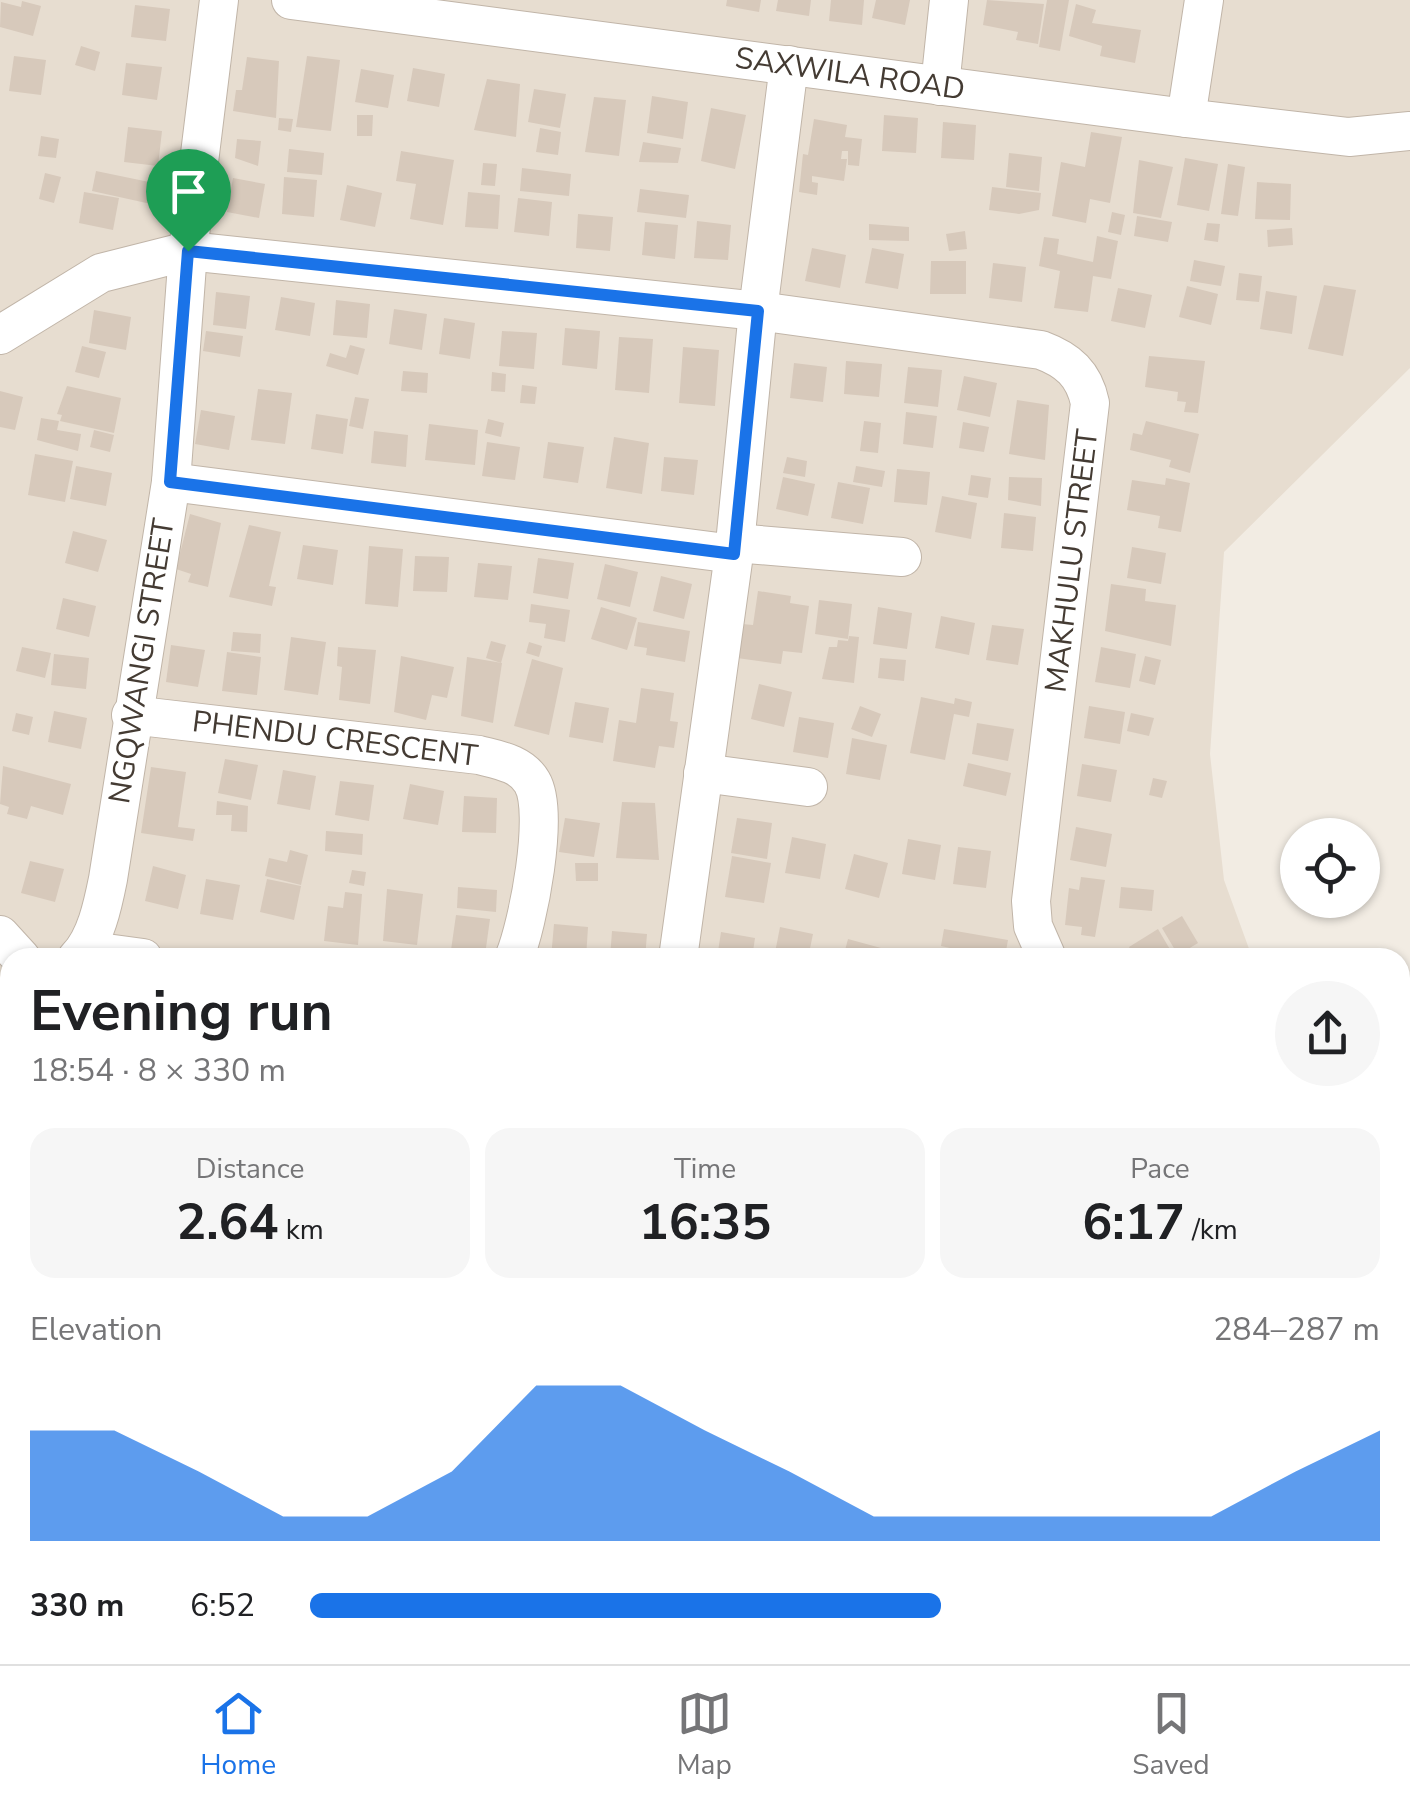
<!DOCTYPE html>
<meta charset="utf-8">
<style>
body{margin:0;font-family:"Nunito Sans",sans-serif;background:#f6f6f6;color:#202124;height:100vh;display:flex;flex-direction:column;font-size:38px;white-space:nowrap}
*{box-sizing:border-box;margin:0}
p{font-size:32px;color:#757577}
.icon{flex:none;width:55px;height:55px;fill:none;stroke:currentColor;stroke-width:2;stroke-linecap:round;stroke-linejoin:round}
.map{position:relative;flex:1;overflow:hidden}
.side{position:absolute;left:0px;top:948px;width:1410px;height:718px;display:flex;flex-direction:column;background:#fff;border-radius:30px 30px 0 0;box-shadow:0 2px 8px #0004}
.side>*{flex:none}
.controls{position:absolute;left:1280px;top:818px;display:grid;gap:20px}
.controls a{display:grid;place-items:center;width:100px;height:100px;border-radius:50%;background:#fff;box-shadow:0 2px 8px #0004;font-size:50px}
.pin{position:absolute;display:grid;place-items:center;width:85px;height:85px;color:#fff;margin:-102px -42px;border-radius:50% 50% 50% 0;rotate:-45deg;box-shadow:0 0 10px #0007}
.pin .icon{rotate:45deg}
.round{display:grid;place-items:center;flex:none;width:105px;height:105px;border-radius:52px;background:#f6f6f6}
.overview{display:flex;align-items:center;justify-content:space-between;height:170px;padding:0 30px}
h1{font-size:55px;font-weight:700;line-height:75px}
.stats{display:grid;grid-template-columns:repeat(3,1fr);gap:15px;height:170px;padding:10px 30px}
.stats div{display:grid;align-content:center;border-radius:25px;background:#f6f6f6;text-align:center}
.stats b{font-size:50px;font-weight:700}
.stats small{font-size:28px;font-weight:400}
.stats p{font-size:28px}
.chart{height:280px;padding:20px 30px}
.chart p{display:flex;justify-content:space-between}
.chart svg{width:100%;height:180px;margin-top:10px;fill:#1a73e8;opacity:.7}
ul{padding:0 30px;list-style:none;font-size:32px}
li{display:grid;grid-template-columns:160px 120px 1fr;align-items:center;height:75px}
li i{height:25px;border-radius:12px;background:#1a73e8}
.tabs{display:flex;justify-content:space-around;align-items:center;height:140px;border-top:2px solid #e0e0e0;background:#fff;font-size:28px;color:#757577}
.tabs a{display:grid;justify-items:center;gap:5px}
.tabs .selected{color:#1a73e8}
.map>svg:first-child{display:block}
.residential{fill:#e7ddd0}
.building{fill:#d7c9bb}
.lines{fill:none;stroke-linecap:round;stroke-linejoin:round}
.street-casing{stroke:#c1b5a8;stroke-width:40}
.street{stroke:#fff;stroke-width:38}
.route-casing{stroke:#fff;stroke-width:20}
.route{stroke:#1a73e8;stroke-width:12}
.labels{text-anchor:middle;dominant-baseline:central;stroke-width:8;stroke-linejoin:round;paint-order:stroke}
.street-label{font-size:30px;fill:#443b33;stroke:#fff}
</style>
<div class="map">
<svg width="1410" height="1664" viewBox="0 0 1410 1664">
<rect width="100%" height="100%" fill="#f2ece3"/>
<g class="residential">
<polygon points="0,0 1410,0 1410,368 1224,552 1210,754 1224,880 1252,957 10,958 10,1213 0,1202"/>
<polygon points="403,1655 906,1655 906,1664 411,1664"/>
</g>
<g class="building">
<polygon points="727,0 761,0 759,12 726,6"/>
<polygon points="778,0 811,0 809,16 776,11"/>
<polygon points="831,0 864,0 862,25 829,21"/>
<polygon points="876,0 910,0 905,25 872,18"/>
<polygon points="987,0 1044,4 1038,44 1016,40 1018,32 983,25"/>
<polygon points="1047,0 1069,0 1060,51 1039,47"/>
<polygon points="22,1 41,6 33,36 0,27 1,2 21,7"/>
<polygon points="1076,4 1096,10 1092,23 1141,30 1135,63 1100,56 1102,46 1069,36"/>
<polygon points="135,5 170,9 166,41 131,37"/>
<polygon points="81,46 100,52 95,71 75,65"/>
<polygon points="14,56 46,60 41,95 9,91"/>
<polygon points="307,56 340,60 331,131 296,127"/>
<polygon points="247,57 279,61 276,118 233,111 236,90 242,90"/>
<polygon points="126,63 162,67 157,100 122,95"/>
<polygon points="413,68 445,74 439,107 407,101"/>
<polygon points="361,69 394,75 388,108 355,102"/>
<polygon points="487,79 520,84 516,137 474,130"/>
<polygon points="534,89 566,94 560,128 528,122"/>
<polygon points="652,96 688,102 683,139 647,133"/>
<polygon points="594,97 626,100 619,156 585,152"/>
<polygon points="711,108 746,115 735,169 701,161"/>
<polygon points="357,115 373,115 372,136 357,136"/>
<polygon points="884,115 918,118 916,153 882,151"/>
<polygon points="279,118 293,119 291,132 278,130"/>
<polygon points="814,119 847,125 845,137 862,139 859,166 848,165 848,151 842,151 841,159 847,159 844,181 812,176 812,182 818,183 817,195 799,192 803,154 808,155"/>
<polygon points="943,122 976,125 974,160 941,158"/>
<polygon points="128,127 162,131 158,166 124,162"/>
<polygon points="540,128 561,132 558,155 536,152"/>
<polygon points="1091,132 1122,137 1110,203 1090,199 1086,223 1052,216 1061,162 1085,167"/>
<polygon points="41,136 59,139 56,158 38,156"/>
<polygon points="237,139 261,141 258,166 235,158"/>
<polygon points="643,142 681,148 678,163 639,162"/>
<polygon points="289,149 324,153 322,175 287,172"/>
<polygon points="401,151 454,160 443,225 410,219 416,184 396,181"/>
<polygon points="1009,153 1042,157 1039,191 1006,187"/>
<polygon points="1185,158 1218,164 1209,211 1177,205"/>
<polygon points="1139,160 1173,167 1161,218 1133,213"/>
<polygon points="483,163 497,164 495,186 481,185"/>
<polygon points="1228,164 1245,167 1238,216 1221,214"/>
<polygon points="522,168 571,174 569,196 520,191"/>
<polygon points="96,171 154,183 151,204 92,191"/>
<polygon points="45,173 61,177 54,203 39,199"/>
<polygon points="284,177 317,180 314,217 282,214"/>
<polygon points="233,178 265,184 259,218 227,212"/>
<polygon points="1257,182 1291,184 1290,220 1255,219"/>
<polygon points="347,185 382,193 375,227 340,220"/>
<polygon points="992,187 1041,193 1039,210 1019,214 989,210"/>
<polygon points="640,189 689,195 686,218 637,212"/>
<polygon points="84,192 119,198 113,230 79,223"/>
<polygon points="468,192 500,195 498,229 465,227"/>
<polygon points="518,198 552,202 549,236 514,232"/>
<polygon points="1112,212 1125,215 1121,235 1108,232"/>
<polygon points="578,214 613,217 610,251 576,248"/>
<polygon points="1137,216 1172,222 1168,242 1134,236"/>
<polygon points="697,221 731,225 728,260 694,258"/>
<polygon points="645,222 678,225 675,259 642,255"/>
<polygon points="1207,223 1220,224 1218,242 1204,240"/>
<polygon points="869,224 909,227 909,241 869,240"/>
<polygon points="1292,228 1293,245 1268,247 1267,230"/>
<polygon points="965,231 967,249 949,251 946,234"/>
<polygon points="1097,236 1118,241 1111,279 1093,276 1088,312 1054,308 1060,271 1039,266 1044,237 1059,239 1057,254 1093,262"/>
<polygon points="812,248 846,255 840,288 805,281"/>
<polygon points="872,248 904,254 898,289 865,283"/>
<polygon points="1194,260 1225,266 1221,286 1190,281"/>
<polygon points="931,261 966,261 966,294 930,294"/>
<polygon points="993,263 1026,267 1022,302 989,298"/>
<polygon points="1239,273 1262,276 1259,302 1236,300"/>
<polygon points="1324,285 1356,290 1343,356 1308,349"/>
<polygon points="1187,286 1218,294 1211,325 1179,317"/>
<polygon points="1118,288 1152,295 1145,328 1111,321"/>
<polygon points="1266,291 1297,296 1292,334 1260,329"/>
<polygon points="216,292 250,296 246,329 213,325"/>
<polygon points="281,297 315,303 310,336 275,330"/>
<polygon points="336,300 370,304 367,338 333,335"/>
<polygon points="394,309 427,314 422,350 389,344"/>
<polygon points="94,310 131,317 126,350 89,343"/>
<polygon points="444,318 475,323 470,359 439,354"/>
<polygon points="565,328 600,331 597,369 562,365"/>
<polygon points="206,331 243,336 240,357 203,351"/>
<polygon points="502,331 537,333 534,369 499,366"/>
<polygon points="619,337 653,339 649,393 615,390"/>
<polygon points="350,345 365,349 358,375 326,366 330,353 346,358"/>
<polygon points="82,346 106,352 99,378 75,372"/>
<polygon points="683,347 719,350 715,406 679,403"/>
<polygon points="1149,356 1205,361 1198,413 1184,412 1186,402 1177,401 1178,392 1145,387"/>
<polygon points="846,361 882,364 879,397 844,394"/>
<polygon points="794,363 827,367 823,402 790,398"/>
<polygon points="908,367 942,370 938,407 904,403"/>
<polygon points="403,371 428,373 427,393 401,391"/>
<polygon points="492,372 506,374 505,392 491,391"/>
<polygon points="964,376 997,383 990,417 957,410"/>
<polygon points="522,385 537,387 535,404 520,403"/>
<polygon points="67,386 121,398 114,433 60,421 62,415 57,414"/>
<polygon points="258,389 292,393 285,444 251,440"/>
<polygon points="0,391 23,397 15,430 0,427"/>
<polygon points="355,397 369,399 363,429 349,426"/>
<polygon points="1017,400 1049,405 1045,460 1009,454"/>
<polygon points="201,410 235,416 229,450 195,444"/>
<polygon points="906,412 937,416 933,448 903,444"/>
<polygon points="316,414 348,419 343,454 311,449"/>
<polygon points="41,418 59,421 57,430 81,434 78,451 37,440"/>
<polygon points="488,419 504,423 501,437 485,433"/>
<polygon points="864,421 881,423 878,453 860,451"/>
<polygon points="1146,421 1199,434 1190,473 1169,467 1171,460 1130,450 1133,433 1142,435"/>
<polygon points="963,422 989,427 984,452 959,448"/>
<polygon points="429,424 478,430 475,465 425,460"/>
<polygon points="94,430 114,435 110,452 90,447"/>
<polygon points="374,431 408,435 406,467 371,463"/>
<polygon points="614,437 649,443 642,494 606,488"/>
<polygon points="487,442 520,447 515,480 482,476"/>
<polygon points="548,442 584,447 578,483 543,478"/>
<polygon points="35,454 73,461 65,502 28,495"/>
<polygon points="664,457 698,460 694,495 661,491"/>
<polygon points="787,457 807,461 805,477 783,473"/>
<polygon points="76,466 112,473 106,506 70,499"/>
<polygon points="856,466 885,471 882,487 853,482"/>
<polygon points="897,469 930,472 927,505 894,502"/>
<polygon points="971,475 991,478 988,498 968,495"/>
<polygon points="783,477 815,484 808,516 776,509"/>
<polygon points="1009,477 1042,478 1041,506 1008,500"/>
<polygon points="1166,478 1190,483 1181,532 1158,528 1160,516 1127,510 1132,480 1165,485"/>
<polygon points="838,482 870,488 863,524 831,518"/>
<polygon points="942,496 977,503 971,539 935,532"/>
<polygon points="1004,513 1036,517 1033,551 1001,548"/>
<polygon points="190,514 221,523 208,587 188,582 191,574 176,569"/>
<polygon points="249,525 281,532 269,586 276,587 272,606 229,597"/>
<polygon points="73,531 107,540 98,572 65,563"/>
<polygon points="303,545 338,550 333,585 297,579"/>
<polygon points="369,546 403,549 398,607 365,604"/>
<polygon points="1132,547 1166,553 1161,584 1127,578"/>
<polygon points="415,556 449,557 447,592 413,591"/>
<polygon points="538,558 574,563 568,599 533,593"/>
<polygon points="478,563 512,566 508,600 474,597"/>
<polygon points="605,564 638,572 630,607 597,599"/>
<polygon points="661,576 692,584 684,619 653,611"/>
<polygon points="1111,584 1146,589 1145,601 1176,605 1171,646 1105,631"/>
<polygon points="758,591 791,596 790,603 809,606 802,653 783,651 781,664 737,658 742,624 753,625"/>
<polygon points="63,598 96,606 89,637 56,629"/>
<polygon points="819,600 852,604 848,639 815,634"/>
<polygon points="531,604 570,610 565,642 544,638 546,624 529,622"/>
<polygon points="601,607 637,618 627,650 591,639"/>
<polygon points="878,607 912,613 907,649 873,644"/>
<polygon points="941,616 975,623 969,655 935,648"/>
<polygon points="638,622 690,631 685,662 646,655 647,648 634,646"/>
<polygon points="992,625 1024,629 1018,665 986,660"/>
<polygon points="233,632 261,634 260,653 231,651"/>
<polygon points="849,636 859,637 854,683 822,679 829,647 837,647 838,640 848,641"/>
<polygon points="291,637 326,642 318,695 284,690"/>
<polygon points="491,641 506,645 501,663 486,658"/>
<polygon points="529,642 542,646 539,657 526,653"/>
<polygon points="171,645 205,650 198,687 166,682"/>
<polygon points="22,647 51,653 45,678 16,671"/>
<polygon points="338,647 376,650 370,704 339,700 342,667 337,666"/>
<polygon points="1101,647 1136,654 1130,688 1095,682"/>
<polygon points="227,652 261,657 257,695 222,691"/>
<polygon points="54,654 89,658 86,689 51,685"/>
<polygon points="401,656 454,667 447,698 432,695 426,720 394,712"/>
<polygon points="1145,656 1161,660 1155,685 1139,681"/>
<polygon points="467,657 502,663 493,723 461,716"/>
<polygon points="880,658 906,660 904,681 878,678"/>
<polygon points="532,659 563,668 549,735 514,726"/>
<polygon points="759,684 792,692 784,727 751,719"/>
<polygon points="641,688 674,693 670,721 678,722 674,748 659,746 655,768 613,761 619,720 636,723"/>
<polygon points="921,697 954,704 955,698 972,702 969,717 954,714 945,760 910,753"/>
<polygon points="575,702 609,708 603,743 569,737"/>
<polygon points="860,706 881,714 872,737 851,729"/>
<polygon points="1089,706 1125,712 1120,744 1084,738"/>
<polygon points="54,711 87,718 81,749 48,742"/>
<polygon points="16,713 33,717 29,735 12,731"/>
<polygon points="1131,713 1154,718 1149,736 1127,731"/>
<polygon points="799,717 834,723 828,758 793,752"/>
<polygon points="977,723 1014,729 1008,761 972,754"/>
<polygon points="852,738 887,745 880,780 846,774"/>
<polygon points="225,759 258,765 251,800 218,793"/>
<polygon points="968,763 1011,773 1006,796 963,786"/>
<polygon points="1082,764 1117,770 1111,802 1077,796"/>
<polygon points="3,766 71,784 63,815 31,806 27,819 7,814 9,807 0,804"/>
<polygon points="151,767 186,772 178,827 195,829 193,841 141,833"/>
<polygon points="283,770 316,776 310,810 277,804"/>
<polygon points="1153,778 1167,781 1162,798 1149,795"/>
<polygon points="340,781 374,785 369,821 335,815"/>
<polygon points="410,784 444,791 438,825 403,819"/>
<polygon points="464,796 497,798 496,833 462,832"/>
<polygon points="217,801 248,806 247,832 231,831 232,815 216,815"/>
<polygon points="622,802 655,803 659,860 616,858"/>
<polygon points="565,818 600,823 594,857 559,852"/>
<polygon points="737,818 772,823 767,859 731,853"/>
<polygon points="1076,827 1112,834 1106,867 1070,860"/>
<polygon points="326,831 363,834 362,855 325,851"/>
<polygon points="792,837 826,844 820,879 785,873"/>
<polygon points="908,839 941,845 935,880 902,874"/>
<polygon points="958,847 991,851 986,888 953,884"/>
<polygon points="290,850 308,855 301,885 265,876 269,858 287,862"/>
<polygon points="854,854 888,863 879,898 845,889"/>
<polygon points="732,856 771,863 764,903 725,897"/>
<polygon points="30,861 64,869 55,902 21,893"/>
<polygon points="575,863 598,863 598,881 576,881"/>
<polygon points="153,866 186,875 178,909 145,901"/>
<polygon points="352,870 366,872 364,886 349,883"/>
<polygon points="1081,877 1105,880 1095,937 1081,935 1082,927 1065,925 1069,888 1079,890"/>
<polygon points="206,879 240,885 233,920 200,914"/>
<polygon points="267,879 301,886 294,920 260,912"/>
<polygon points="458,887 497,890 496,912 457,908"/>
<polygon points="1121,887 1154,890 1152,911 1119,908"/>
<polygon points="387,889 423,894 417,945 383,941"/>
<polygon points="345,892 362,894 358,945 324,941 328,906 343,908"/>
<polygon points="456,915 490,919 485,955 451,950"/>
<polygon points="1182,916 1198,943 1178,955 1162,928"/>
<polygon points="554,924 588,927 586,958 551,958"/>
<polygon points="780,927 813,934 808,958 774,958"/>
<polygon points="944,929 1008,940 1005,956 949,958 950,948 941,946"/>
<polygon points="1158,929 1175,958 1135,958 1129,947"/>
<polygon points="612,931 647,934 645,958 610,958"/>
<polygon points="721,932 755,938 752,958 717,958"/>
<polygon points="848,939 881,948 879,958 843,958"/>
<polygon points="0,1004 10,1014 10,1025 0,1035"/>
</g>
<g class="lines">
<g class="street-casing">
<g id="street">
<polyline points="291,0 1186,118 1349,137 1410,131"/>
<polyline points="940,86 949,0"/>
<polyline points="1186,118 1204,0"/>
<path d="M0,335L101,273L188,251L758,311L1041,350C1068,360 1084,374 1090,403L1031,901L1033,926L1047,958"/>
<polyline points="171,482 734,554"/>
<polyline points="735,543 902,557"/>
<path d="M131,715L479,755C498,760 521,763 532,782C550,812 528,925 514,958"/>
<polyline points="703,773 808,787"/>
<polyline points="0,935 21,958"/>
<polyline points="84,950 143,958"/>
<path d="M77,958C96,939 103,904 108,879L171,482L188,251L219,0"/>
<polyline points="678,958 734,554 758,311 789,65"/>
</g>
</g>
<use href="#street" class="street"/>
</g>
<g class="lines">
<g class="route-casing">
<polygon id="route" points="188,251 758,311 734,554 170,482"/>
</g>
<use href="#route" class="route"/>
</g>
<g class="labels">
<g class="street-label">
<text transform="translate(850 74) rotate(8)">SAXWILA ROAD</text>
<text transform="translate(1072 561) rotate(-83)">MAKHULU STREET</text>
<text transform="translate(142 661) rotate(-81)">NGQWANGI STREET</text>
<text transform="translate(335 739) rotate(7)">PHENDU CRESCENT</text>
</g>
</g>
</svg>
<div class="controls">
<a><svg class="icon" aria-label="locate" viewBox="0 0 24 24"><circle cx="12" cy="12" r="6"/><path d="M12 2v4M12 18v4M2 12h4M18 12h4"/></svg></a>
</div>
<div class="pin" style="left:188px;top:251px;background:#1e9e55"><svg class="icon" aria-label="arrive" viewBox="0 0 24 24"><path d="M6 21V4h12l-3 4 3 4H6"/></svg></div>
<section class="side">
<div class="overview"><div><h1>Evening run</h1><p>18:54 · 8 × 330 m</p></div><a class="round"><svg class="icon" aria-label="share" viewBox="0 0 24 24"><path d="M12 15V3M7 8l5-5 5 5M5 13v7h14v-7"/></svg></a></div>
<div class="stats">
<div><p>Distance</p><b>2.64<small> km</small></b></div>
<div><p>Time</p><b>16:35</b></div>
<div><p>Pace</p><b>6:17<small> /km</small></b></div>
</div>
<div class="chart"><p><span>Elevation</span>284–287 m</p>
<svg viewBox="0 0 160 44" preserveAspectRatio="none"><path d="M0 44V17L10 17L20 27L30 38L40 38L50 27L60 6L70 6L80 17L90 27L100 38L110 38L120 38L130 38L140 38L150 27L160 17V44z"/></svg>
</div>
<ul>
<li><b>330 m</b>6:52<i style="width:59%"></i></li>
</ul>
</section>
</div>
<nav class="tabs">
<a class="selected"><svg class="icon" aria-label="home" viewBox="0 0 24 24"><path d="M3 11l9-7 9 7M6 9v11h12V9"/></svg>Home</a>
<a><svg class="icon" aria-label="map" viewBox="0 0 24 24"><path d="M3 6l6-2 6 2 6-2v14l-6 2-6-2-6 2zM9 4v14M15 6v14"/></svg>Map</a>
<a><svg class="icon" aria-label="saved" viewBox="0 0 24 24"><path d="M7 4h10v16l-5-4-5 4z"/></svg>Saved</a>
</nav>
